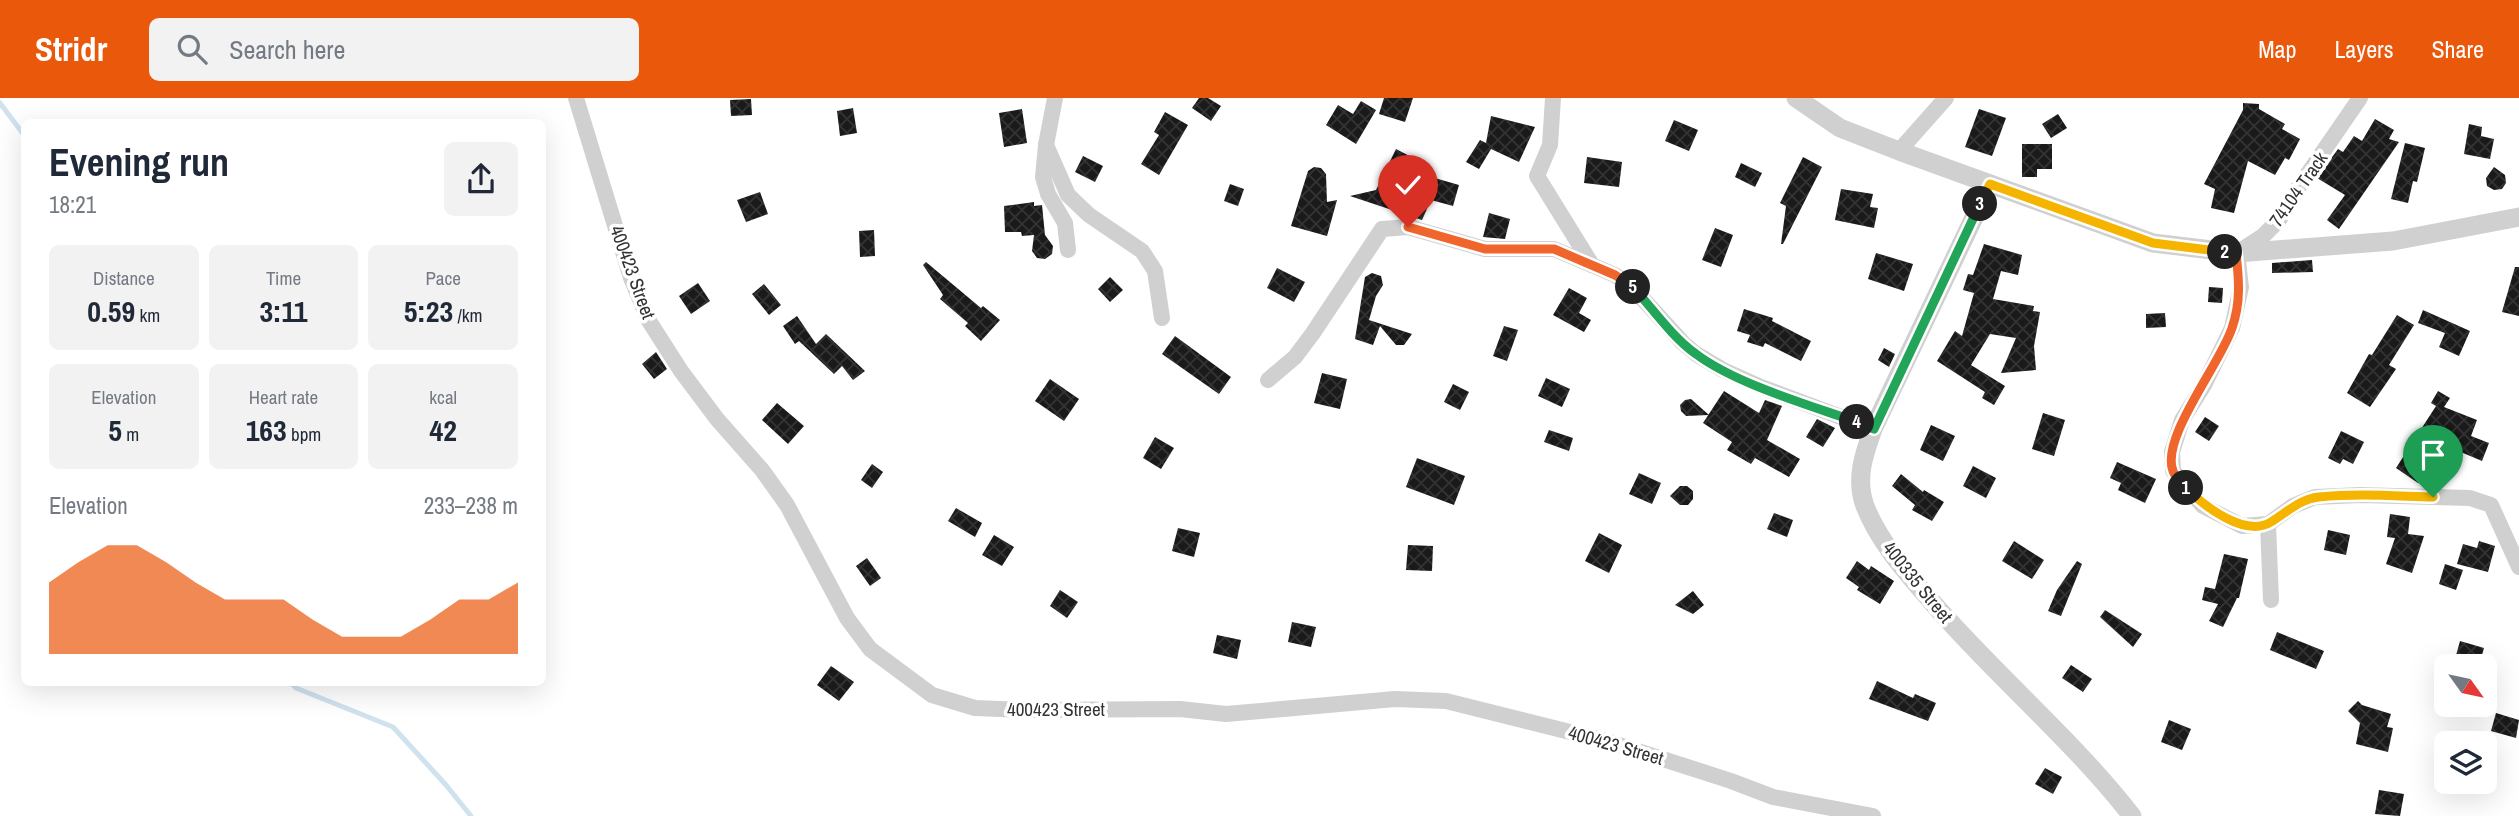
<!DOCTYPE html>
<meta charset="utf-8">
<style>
body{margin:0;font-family:"Archivo Narrow",sans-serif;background:#f2f2f3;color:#1f2937;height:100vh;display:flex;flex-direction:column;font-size:26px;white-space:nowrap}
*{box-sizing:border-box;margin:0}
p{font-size:23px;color:#747a83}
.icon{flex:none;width:38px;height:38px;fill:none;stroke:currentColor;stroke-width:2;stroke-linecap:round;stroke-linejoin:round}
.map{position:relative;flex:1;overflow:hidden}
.details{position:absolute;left:21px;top:21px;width:525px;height:567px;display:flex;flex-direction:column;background:#fff;border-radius:10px;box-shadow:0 7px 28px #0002}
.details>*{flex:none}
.needle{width:46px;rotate:123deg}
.buttons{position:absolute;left:2434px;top:556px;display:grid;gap:14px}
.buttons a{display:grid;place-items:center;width:63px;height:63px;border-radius:10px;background:#fff;box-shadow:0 7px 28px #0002;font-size:35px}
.pin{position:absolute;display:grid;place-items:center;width:60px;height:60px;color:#fff;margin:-72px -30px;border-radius:50% 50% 50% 0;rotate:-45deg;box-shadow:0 0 7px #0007}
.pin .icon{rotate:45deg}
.km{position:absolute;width:35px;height:35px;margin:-18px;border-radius:50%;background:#222;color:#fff;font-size:19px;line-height:35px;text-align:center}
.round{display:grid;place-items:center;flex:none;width:74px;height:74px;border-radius:10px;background:#f2f2f3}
.headline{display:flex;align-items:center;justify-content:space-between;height:119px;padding:0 28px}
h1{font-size:38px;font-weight:700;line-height:52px}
.figures{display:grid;grid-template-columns:repeat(3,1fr);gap:10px;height:119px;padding:7px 28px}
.figures div{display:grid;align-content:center;border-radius:10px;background:#f2f2f3;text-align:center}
.figures b{font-size:30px;font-weight:700}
.figures small{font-size:19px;font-weight:400}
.figures p{font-size:19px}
.chart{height:196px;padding:14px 28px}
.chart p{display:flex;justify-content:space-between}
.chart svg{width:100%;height:126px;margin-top:7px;fill:#ea580c;opacity:.7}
header{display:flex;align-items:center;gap:42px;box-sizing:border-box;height:98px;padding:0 35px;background:#ea580c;color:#fff}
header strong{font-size:33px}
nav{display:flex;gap:38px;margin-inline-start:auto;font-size:24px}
.search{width:490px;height:63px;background:#f2f2f3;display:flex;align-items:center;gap:18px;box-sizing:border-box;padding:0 24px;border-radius:10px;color:#747a83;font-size:26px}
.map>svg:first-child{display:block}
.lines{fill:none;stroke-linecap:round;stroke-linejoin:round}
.stream{stroke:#cfe2ee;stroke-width:5}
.building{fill:url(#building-cross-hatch)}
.minor{stroke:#d0d0d0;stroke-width:16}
.tertiary{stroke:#d0d0d0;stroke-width:19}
.split-1-casing{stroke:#fff;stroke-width:14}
.split-2-casing{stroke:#fff;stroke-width:14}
.split-3-casing{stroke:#fff;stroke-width:14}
.split-4-casing{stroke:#fff;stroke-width:14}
.split-5-casing{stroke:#fff;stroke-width:14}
.split-6-casing{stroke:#fff;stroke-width:14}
.split-1{stroke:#f5b400;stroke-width:9}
.split-2{stroke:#f0652b;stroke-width:9}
.split-3{stroke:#f5b400;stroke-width:9}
.split-4{stroke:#22a559;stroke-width:9}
.split-5{stroke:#22a559;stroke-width:9}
.split-6{stroke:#f0652b;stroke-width:9}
.labels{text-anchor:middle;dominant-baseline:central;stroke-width:7;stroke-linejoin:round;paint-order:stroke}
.street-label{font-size:19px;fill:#333;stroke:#fff}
</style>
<header>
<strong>Stridr</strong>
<div class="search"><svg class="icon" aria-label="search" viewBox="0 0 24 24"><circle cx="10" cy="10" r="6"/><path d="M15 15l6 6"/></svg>Search here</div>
<nav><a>Map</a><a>Layers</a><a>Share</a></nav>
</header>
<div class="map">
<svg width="2519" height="718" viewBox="0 0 2519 718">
<defs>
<pattern id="building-cross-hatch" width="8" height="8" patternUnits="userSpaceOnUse" patternTransform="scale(1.75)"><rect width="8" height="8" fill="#1a1a1a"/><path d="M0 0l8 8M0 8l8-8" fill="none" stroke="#333"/></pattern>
</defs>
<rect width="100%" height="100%" fill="#fff"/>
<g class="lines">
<g class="stream">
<polyline points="0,5 24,37"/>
<polyline points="290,584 296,590 393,629 446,687 471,718"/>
</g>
</g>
<g class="building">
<polygon points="1199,0 1208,0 1221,8 1211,23 1192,10"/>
<polygon points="1384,0 1413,0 1405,24 1379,16"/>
<polygon points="751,1 752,17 731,18 730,2"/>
<polygon points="1361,3 1376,12 1356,46 1326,27 1338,7 1353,16"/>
<polygon points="2243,5 2259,6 2259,11 2285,26 2282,31 2300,41 2289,62 2285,60 2275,77 2248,63 2234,115 2211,110 2215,91 2204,86 2243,12"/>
<polygon points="853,10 857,35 840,38 837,13"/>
<polygon points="1022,11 1027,45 1004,49 999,15"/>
<polygon points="1979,11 2006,20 1992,58 1965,49"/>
<polygon points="1165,14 1188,27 1159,77 1141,66 1159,37 1154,34"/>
<polygon points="2058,16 2067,30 2051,40 2042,26"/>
<polygon points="1491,18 1535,29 1519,64 1491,51 1479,71 1466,64 1480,42 1486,45"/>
<polygon points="2375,21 2394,32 2389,41 2399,44 2339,131 2327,122 2345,97 2317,80 2338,51 2343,54 2354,38 2362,43"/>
<polygon points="1674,22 1698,32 1689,53 1665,43"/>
<polygon points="2469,26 2482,29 2481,38 2494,41 2490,61 2464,56"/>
<polygon points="2405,45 2425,50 2417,84 2413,83 2408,105 2391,101"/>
<polygon points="2022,46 2052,46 2052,71 2037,71 2037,79 2022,79"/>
<polygon points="1396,51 1419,63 1414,74 1459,87 1453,108 1431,102 1422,122 1350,98 1376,92"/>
<polygon points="1083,58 1103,68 1095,84 1075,74"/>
<polygon points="1587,59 1622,64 1619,89 1584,85"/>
<polygon points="1803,59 1822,69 1783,146 1781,146 1786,108 1780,105"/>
<polygon points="1741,65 1762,75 1755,89 1735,79"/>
<polygon points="1314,69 1321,70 1326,76 1327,104 1337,102 1327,138 1291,128 1308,73"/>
<polygon points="2494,69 2505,77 2506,85 2502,91 2494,92 2487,88 2486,80"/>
<polygon points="1230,86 1244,91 1238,108 1224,103"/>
<polygon points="1841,91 1873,96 1870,109 1878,110 1874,130 1835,122"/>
<polygon points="760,94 768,116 746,124 737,102"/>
<polygon points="1034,104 1034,108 1042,107 1045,137 1053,148 1052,156 1045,161 1037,160 1032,153 1034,137 1022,138 1021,134 1005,134 1004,108"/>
<polygon points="1489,115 1510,121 1505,141 1483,139"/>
<polygon points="1715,130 1733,137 1721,169 1702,162"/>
<polygon points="874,132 875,158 860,159 859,133"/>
<polygon points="1984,146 2022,157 2018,177 2001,173 1993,201 2034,208 2033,213 2040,214 2034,248 2036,272 2001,275 2016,240 1990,236 1971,267 2005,288 1994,307 1982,300 1985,294 1937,263 1955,233 1962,238 1974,195 1963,192 1968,176 1973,177"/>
<polygon points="1876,155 1913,166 1904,193 1868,181"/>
<polygon points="2312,162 2313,174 2272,175 2272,165"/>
<polygon points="926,164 981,210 983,208 1000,222 981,243 965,228 968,225 940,201 943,197 923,167"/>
<polygon points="2515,169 2519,169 2519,218 2502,214"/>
<polygon points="1277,170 1305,184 1294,204 1267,190"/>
<polygon points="1372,175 1381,178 1383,187 1376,198 1369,222 1412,236 1404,247 1396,247 1380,228 1373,247 1355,241 1365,179"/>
<polygon points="1110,179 1123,192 1110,204 1098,191"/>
<polygon points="698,185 710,203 691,216 679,198"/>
<polygon points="764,186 781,207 769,217 752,196"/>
<polygon points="2209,189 2223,190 2222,205 2208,204"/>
<polygon points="1569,190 1587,200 1579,215 1591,222 1584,234 1553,217"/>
<polygon points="1744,211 1773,220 1772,223 1811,243 1801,263 1765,245 1763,249 1747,244 1750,237 1737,233"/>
<polygon points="2423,212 2470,233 2459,258 2439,249 2445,235 2418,225"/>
<polygon points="2165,215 2166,229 2146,230 2146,216"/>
<polygon points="2397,217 2414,227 2389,267 2396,271 2370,309 2347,295 2369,256 2372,257"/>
<polygon points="797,218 816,246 826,236 865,273 853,282 842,268 834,276 799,243 795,246 783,228"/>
<polygon points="1504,228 1518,232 1507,263 1493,258"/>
<polygon points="1175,238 1231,279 1219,296 1162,256"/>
<polygon points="1884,250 1895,256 1889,269 1878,262"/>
<polygon points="656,254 667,271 654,281 642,266"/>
<polygon points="1322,275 1347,281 1340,311 1314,305"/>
<polygon points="1546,280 1570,291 1562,309 1538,298"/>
<polygon points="1050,281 1079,301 1064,323 1035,303"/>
<polygon points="1453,286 1469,294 1460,312 1444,304"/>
<polygon points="1724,293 1759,315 1765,302 1782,308 1767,342 1800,361 1789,379 1755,360 1751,366 1727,352 1732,344 1703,325"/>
<polygon points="2438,293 2450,300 2444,309 2477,322 2471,338 2489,345 2482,363 2444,347 2418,385 2396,370 2436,308 2431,305"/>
<polygon points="1691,301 1709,317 1686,318 1681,313 1680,307 1685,302"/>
<polygon points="777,305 804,328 788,346 762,322"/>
<polygon points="2043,315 2065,322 2054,358 2032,351"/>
<polygon points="2205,319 2219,328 2209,343 2195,334"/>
<polygon points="1817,321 1835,330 1823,349 1806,339"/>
<polygon points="1931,327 1955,338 1943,363 1920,352"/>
<polygon points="1549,332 1573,340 1569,353 1544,344"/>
<polygon points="2341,333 2364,344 2353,366 2343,361 2340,366 2328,360"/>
<polygon points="1155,339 1174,350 1161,371 1143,360"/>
<polygon points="1417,360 1465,378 1454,407 1406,389"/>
<polygon points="2117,364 2156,381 2145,405 2118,392 2121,385 2110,380"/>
<polygon points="872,366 883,374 872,390 861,382"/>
<polygon points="1973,368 1996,380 1986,400 1963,388"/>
<polygon points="1639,375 1661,385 1652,406 1629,396"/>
<polygon points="1901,376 1923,394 1924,392 1944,404 1932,423 1912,412 1915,407 1892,388"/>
<polygon points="1680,388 1687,388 1693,393 1693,401 1688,407 1680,407 1670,398"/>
<polygon points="956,410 982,425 975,439 948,423"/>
<polygon points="1774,415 1793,422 1787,439 1767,431"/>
<polygon points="2390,416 2410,419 2408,436 2424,438 2412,475 2386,466 2395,440 2387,439"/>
<polygon points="1178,430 1200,435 1194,459 1172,453"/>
<polygon points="2328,432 2350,437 2346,457 2324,452"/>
<polygon points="1599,435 1622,447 1609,475 1585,463"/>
<polygon points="994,437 1014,449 1002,468 982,457"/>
<polygon points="2014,443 2044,462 2032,481 2002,463"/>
<polygon points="2479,443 2495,448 2488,474 2457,466 2463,446 2477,450"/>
<polygon points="1408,447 1433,448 1432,473 1406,472"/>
<polygon points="2224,456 2248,461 2239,500 2237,500 2223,529 2209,523 2218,506 2202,502 2205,489 2215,491"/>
<polygon points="867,460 881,480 870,488 856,468"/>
<polygon points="1857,463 1869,472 1871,468 1894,483 1880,506 1857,492 1859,489 1846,480"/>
<polygon points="2077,463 2082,466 2061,518 2048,513 2057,492"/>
<polygon points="2445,466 2463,472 2456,492 2439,486"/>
<polygon points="1060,492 1078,504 1067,520 1050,508"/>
<polygon points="1693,493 1704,507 1693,516 1675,507"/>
<polygon points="2105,512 2142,536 2133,549 2100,519"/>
<polygon points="1292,524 1316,529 1311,549 1288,544"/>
<polygon points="2277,534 2324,553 2316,571 2270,552"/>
<polygon points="1217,537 1241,542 1237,561 1213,555"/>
<polygon points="2460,543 2484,550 2479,568 2455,561"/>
<polygon points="2071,567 2092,581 2083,594 2062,580"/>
<polygon points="831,568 854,584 839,603 817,587"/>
<polygon points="1877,583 1913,600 1915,596 1936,605 1928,623 1869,601"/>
<polygon points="2358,603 2362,607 2391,616 2387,629 2393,630 2388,654 2356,646 2360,625 2348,613"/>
<polygon points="2496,615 2519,622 2516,640 2491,633"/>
<polygon points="2169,622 2191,631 2182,652 2161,644"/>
<polygon points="2045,670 2062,679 2053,696 2035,686"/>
<polygon points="2379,692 2404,696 2400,718 2375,716"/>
</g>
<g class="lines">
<g class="minor">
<polyline points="576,0 631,180 649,223 681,273 717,321 762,372 787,407 847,520 870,551 932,597 975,610 1023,612 1180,611 1226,616 1395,601 1446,603 1610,644 1731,683 1773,699 1873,718"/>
<polyline points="1055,0 1046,47 1043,79 1048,96 1065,125 1068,152"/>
<polyline points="1553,0 1550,47 1537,78 1592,167"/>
<polyline points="2360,0 2298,90 2279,122 2263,138 2237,155 2241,189 2232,230 2204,287 2182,322 2172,354 2173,373 2203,408 2242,428 2268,426 2293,408 2315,399 2360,397 2470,400 2491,407 2519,469"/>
<polyline points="1046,47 1068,97 1089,117 1142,153 1155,173 1162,220"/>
<polyline points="1899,53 1946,0"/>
<polyline points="1268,282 1295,259 1313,235 1382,131 1408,129 1485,151 1554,151 1615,177 1632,189 1683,245 1696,256 1723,272 1761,289 1873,331"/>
<polyline points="2268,426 2271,502"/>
</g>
<g class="tertiary">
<polyline points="1796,0 1840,30 1899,53 2153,145 2237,155 2393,143 2519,119"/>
<path d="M1990,86L1873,331C1864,356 1855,381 1865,408C1879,444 1907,475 1932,504C1996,578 2072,641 2132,718"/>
</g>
</g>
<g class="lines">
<g class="split-1-casing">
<path id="split-1" d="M2186,390C2204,408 2245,440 2271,424C2287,414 2300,401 2319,399C2357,395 2395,398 2433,399"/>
</g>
<g class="split-2-casing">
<path id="split-2" d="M2186,390C2182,386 2175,379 2173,373C2160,340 2221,265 2232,230C2241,204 2239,182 2236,155L2225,154"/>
</g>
<g class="split-3-casing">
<polyline id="split-3" points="1980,106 1990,86 2153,145 2225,154"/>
</g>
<g class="split-4-casing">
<polyline id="split-4" points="1857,324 1874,331 1980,106"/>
</g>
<g class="split-5-casing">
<path id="split-5" d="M1633,189C1652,210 1673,240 1696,256C1736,286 1809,307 1857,324"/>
</g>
<g class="split-6-casing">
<polyline id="split-6" points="1408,129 1485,151 1554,151 1615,177 1633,189"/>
</g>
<use href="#split-1" class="split-1"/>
<use href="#split-2" class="split-2"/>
<use href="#split-3" class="split-3"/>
<use href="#split-4" class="split-4"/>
<use href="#split-5" class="split-5"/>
<use href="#split-6" class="split-6"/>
</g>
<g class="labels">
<g class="street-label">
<text transform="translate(2298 91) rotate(-55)">74104 Track</text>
<text transform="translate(633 174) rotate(70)">400423 Street</text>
<text transform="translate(1918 484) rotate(51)">400335 Street</text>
<text x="1056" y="611">400423 Street</text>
<text transform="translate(1616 647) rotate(16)">400423 Street</text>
</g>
</g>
</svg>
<div class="buttons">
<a><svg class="needle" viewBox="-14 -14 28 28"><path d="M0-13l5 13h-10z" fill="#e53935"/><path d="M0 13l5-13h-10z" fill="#747a83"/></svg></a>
<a><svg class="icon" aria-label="layers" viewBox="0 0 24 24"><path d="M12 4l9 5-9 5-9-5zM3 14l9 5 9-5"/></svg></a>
</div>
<div class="pin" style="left:2433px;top:399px;background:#1e9e55"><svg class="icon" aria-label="arrive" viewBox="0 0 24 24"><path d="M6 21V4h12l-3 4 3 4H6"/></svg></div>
<div class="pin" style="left:1408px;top:129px;background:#d93025"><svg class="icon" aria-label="check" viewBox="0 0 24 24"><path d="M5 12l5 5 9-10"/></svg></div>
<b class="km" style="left:2186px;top:390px">1</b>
<b class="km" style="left:2225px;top:154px">2</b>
<b class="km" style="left:1980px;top:106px">3</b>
<b class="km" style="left:1857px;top:324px">4</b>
<b class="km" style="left:1633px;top:189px">5</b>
<section class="details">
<div class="headline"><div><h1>Evening run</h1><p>18:21</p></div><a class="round"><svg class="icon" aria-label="share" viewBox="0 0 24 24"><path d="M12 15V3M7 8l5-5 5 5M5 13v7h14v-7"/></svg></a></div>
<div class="figures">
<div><p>Distance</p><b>0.59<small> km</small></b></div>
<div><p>Time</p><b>3:11</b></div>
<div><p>Pace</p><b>5:23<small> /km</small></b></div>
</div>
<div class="figures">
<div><p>Elevation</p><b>5<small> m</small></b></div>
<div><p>Heart rate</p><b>163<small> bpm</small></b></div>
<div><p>kcal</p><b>42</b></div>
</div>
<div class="chart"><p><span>Elevation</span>233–238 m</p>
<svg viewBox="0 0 160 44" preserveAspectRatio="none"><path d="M0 44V19L10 12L20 6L30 6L40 12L50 19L60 25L70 25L80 25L90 32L100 38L110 38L120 38L130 32L140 25L150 25L160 19V44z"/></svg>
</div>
</section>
</div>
